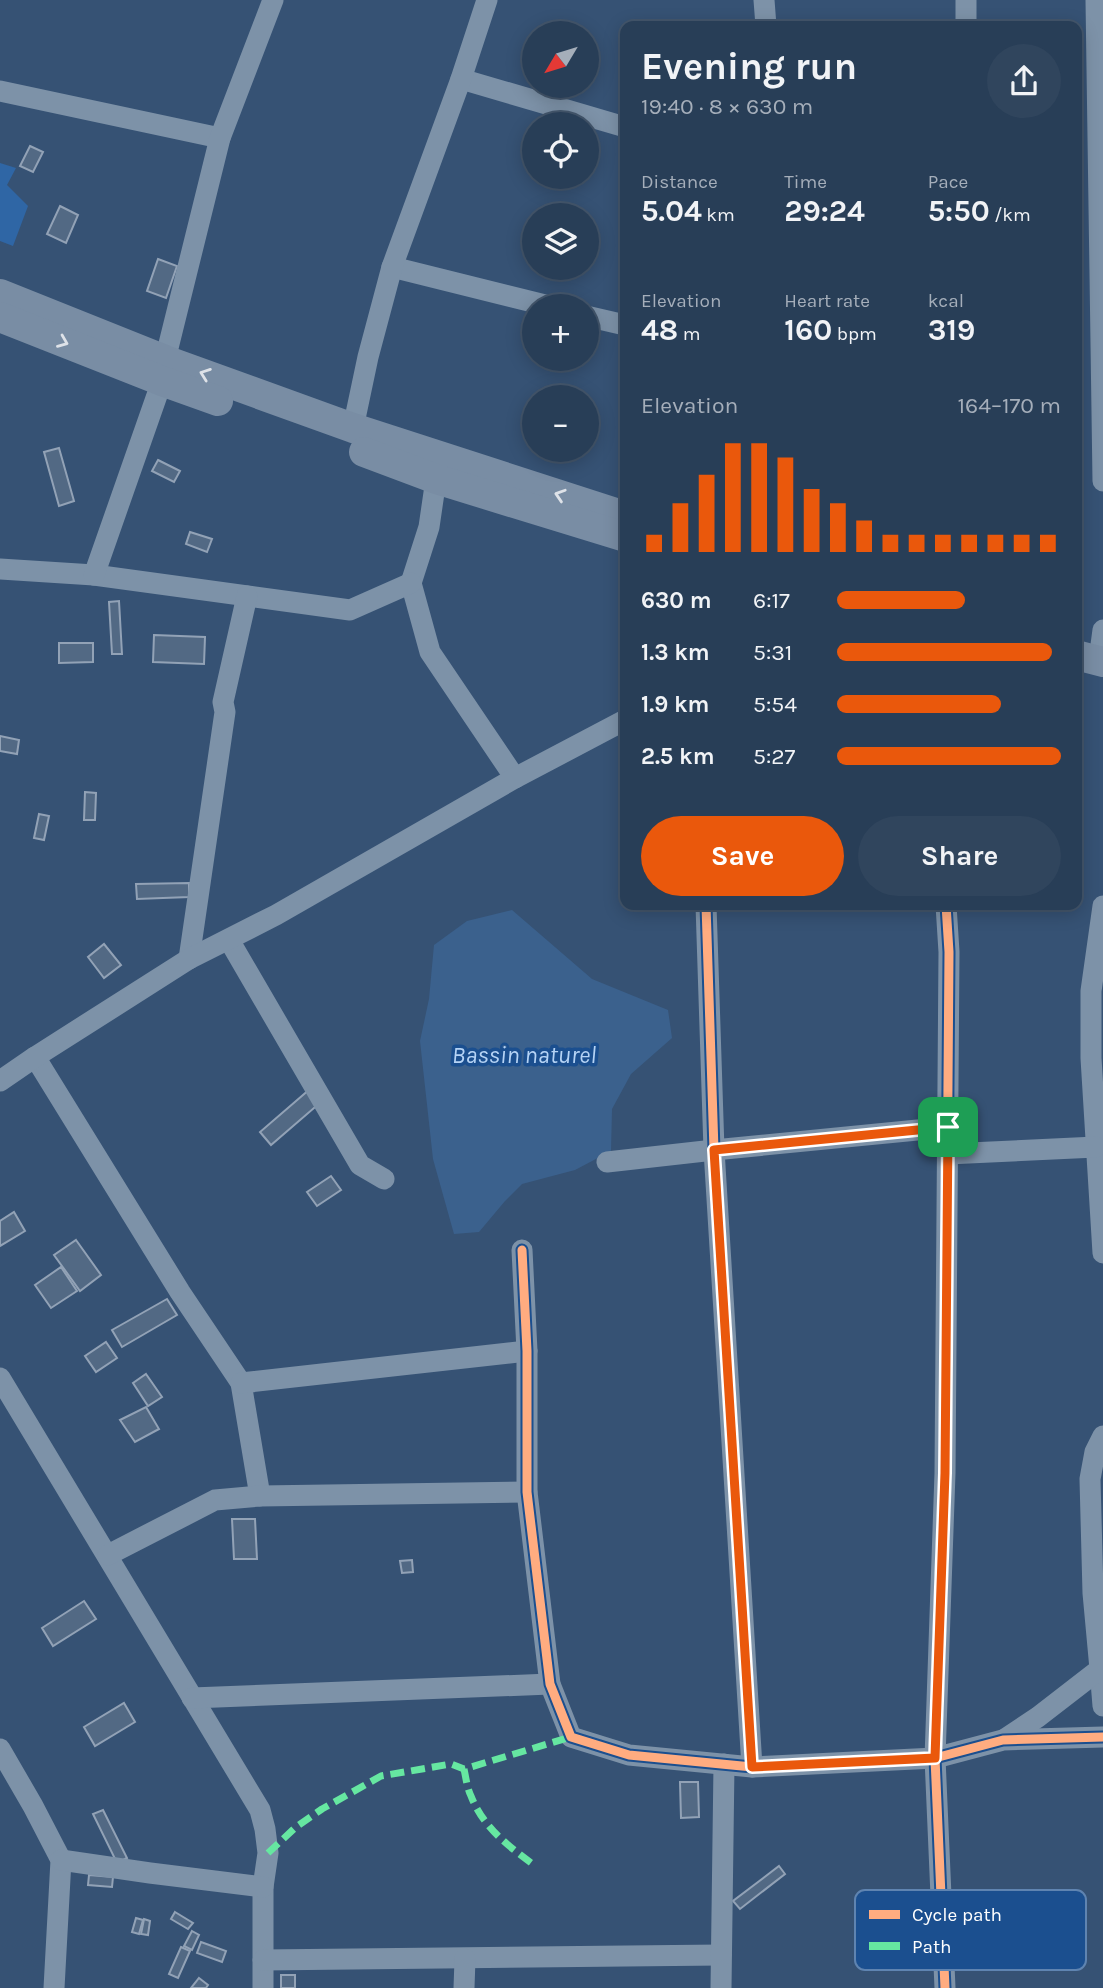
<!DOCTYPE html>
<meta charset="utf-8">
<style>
body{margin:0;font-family:Karla,sans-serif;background:#30455d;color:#f1f3f6;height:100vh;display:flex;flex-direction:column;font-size:26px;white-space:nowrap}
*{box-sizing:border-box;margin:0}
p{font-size:23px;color:#a5aeba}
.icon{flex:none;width:38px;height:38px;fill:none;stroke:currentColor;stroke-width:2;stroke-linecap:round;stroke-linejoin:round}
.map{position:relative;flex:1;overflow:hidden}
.panel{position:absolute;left:620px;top:21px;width:462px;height:889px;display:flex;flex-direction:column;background:#283e57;border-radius:14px;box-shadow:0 4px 18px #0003,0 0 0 2px #44576d}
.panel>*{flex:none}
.needle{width:46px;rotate:232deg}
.tools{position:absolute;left:522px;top:21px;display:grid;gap:14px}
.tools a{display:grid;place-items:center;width:77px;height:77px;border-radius:50%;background:#283e57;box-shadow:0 4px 18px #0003,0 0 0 2px #44576d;font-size:35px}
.pin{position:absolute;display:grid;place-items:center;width:60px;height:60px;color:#fff;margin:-30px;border-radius:14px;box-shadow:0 4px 10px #0006}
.round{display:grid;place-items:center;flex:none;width:74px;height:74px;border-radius:37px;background:#30455d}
.overview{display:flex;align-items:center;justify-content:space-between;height:119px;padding:0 21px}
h1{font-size:38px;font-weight:700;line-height:52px}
.metrics{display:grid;grid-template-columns:repeat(3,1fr);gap:10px;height:119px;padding:7px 21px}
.metrics div{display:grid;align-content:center}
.metrics b{font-size:30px;font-weight:700}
.metrics small{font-size:19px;font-weight:400}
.metrics p{font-size:19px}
.chart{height:196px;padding:14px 21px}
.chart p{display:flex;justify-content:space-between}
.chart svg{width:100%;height:126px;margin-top:7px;stroke:#ea580c;stroke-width:6}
.cta{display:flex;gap:14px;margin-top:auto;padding:14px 21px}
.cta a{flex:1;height:80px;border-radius:42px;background:#ea580c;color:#fff;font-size:28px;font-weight:700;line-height:80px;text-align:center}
.cta a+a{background:#30455d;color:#f1f3f6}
ul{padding:0 21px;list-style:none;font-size:23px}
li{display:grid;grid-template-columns:112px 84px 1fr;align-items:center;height:52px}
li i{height:18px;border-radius:9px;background:#ea580c}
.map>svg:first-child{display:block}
.green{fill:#2f66a5}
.water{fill:#3b618d}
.building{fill:#526984;stroke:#92a2b6;stroke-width:2}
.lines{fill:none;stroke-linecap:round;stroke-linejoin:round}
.street{stroke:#7d92a8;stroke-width:21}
.secondary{stroke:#798da4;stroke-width:30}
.quiet{stroke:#66e7a1;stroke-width:7;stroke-dasharray:14 7;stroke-linecap:butt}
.cycleway-casing{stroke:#1b4f8f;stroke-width:13}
.cycleway{stroke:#ffac80;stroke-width:9}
.oneway{stroke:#dee2e8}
.route-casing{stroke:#fff;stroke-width:14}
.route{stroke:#ea580c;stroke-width:9}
.labels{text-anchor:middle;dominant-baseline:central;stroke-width:7;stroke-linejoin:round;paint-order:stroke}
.water-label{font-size:24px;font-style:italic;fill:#b5d3f5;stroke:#1b4f8f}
.key{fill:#1b4f8f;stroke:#5f84b1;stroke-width:2}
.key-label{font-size:19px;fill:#fff}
</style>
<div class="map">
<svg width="1103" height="1988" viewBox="0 0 1103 1988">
<rect width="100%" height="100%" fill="#365274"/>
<polygon class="green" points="0,163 16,168 7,185 28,206 13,246 0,241"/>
<polygon class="water" points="512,910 592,979 668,1010 672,1038 631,1074 612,1109 611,1151 575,1170 522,1184 505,1201 479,1232 454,1234 433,1159 420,1041 429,999 434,945 467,921"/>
<g class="building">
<polygon points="30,146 43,152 33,172 20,166"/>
<polygon points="60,206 78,215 66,243 47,234"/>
<polygon points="158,259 177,266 166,298 147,291"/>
<polygon points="59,448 74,501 59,506 44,452"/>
<polygon points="158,460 180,471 174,482 152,471"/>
<polygon points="190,532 212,539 207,552 186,544"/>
<polygon points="119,601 122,654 112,654 109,602"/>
<polygon points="154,635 205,637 204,664 153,662"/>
<polygon points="59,643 93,643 93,662 59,663"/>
<polygon points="0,736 19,740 17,754 0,751"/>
<polygon points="85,792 96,793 95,820 84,820"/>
<polygon points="39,814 49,816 44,840 34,838"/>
<polygon points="189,883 189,897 137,899 136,884"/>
<polygon points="104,944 121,965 104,978 88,957"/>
<polygon points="310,1089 321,1102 271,1145 260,1132"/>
<polygon points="331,1176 341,1190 317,1206 307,1192"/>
<polygon points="14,1212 25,1231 0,1246 0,1221"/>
<polygon points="76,1240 101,1275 80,1291 54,1255"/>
<polygon points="61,1267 77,1291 51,1308 35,1285"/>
<polygon points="167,1299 177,1315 122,1347 112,1330"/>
<polygon points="106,1342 117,1358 96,1372 85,1356"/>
<polygon points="146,1374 162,1397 148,1406 133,1383"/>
<polygon points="146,1407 159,1429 135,1442 120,1420"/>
<polygon points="232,1519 255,1519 257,1559 234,1559"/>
<polygon points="412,1560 413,1572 402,1573 400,1561"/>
<polygon points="84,1601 96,1619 53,1646 42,1628"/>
<polygon points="124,1703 135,1722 95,1746 84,1727"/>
<polygon points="680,1782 698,1782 699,1817 681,1818"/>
<polygon points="103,1810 127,1858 117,1863 93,1814"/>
<polygon points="779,1866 785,1874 740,1909 733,1901"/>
<polygon points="89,1875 113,1877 112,1887 88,1885"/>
<polygon points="175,1912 193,1923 188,1929 171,1919"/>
<polygon points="136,1918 143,1920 139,1934 132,1932"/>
<polygon points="144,1919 150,1921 148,1935 141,1934"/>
<polygon points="192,1931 199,1935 192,1950 184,1946"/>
<polygon points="201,1942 226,1951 222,1962 197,1953"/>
<polygon points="181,1947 190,1951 178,1978 169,1974"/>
<rect x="281" y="1975" width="14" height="13"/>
<polygon points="199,1978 208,1985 206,1988 191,1988"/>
</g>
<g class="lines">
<g class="street">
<polyline points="764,0 766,26"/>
<polyline points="1096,0 1103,481"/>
<polyline points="966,26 966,0"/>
<polyline points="461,79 625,127"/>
<polyline points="0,91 220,138"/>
<polyline points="392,267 549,306"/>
<polyline points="586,316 625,325"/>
<polyline points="165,360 220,138 273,0"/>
<polyline points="353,428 368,357 392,267 461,79 487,0"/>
<polyline points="436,479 429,527 411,583 430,652 515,778"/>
<polyline points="0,569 94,575 350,610 411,583"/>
<polyline points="94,575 162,381"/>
<polyline points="1101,645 1103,630"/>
<polyline points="706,905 714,1150 752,1767"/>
<polyline points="1103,906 1091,991 1091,1058 1103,1253"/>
<polyline points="229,940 360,1165 384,1179"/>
<polyline points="189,959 225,712 223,702 247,596"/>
<polyline points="35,1057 180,1292 241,1383 260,1496"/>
<polyline points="0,1081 35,1057 189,959 276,915 515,778 625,720"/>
<polyline points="947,1154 1096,1147"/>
<polyline points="607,1162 714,1150 948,1127"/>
<polyline points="522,1250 527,1351 527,1492 550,1684 571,1737 629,1755 752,1767 935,1758 1003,1740 1103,1737"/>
<polyline points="0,1378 260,1810 265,1829 268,1853 263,1887 263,1988"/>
<polyline points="241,1383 527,1351"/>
<polyline points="108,1555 215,1500 260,1496 527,1492"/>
<polyline points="1100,1669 1103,1706"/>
<polyline points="192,1698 550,1684"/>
<polyline points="1005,1739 1038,1717 1100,1669 1093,1593 1090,1479 1095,1452 1103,1436"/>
<polyline points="0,1749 33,1806 61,1860 54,1988"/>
<polyline points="61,1860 150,1873 263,1887"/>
<polyline points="263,1960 721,1955"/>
<polyline points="464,1988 465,1959"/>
<polyline points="721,1988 724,1764"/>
<polyline points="945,1988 935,1758 945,1473 949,952 946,905"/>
</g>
<g class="secondary">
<polyline points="0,294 165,360 353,428 625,516"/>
<polyline points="0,317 162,381 218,401"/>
<polyline points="364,452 436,479 625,537"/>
<polyline points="1076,655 1103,662"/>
</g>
<g class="quiet">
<path d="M464,1769C466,1778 467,1788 471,1796C483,1827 508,1846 534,1865"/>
<polyline points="268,1853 296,1827 322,1809 381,1776 451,1764 464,1769 571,1737"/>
</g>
<g class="cycleway-casing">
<g id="cycleway">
<polyline points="706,905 714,1150 752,1767"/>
<polyline points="522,1250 527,1351 527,1492 550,1684 571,1737 629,1755 752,1767 935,1758 1003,1740 1103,1737"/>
<polyline points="945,1988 935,1758 945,1473 949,952 946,905"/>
</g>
</g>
<use href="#cycleway" class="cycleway"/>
</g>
<defs><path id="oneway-chevron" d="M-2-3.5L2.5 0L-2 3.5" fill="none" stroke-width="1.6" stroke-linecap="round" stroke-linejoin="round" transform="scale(1.75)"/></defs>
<g class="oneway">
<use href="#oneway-chevron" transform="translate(63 342) rotate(22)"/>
<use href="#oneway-chevron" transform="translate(205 374) rotate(-160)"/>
<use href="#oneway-chevron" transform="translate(560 495) rotate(-162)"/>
</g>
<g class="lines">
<g class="route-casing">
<polygon id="route" points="948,1127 945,1473 935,1758 752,1767 714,1150"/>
</g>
<use href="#route" class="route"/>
</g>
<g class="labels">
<g class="water-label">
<text x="524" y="1055">Bassin naturel</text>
</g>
</g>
<rect x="855" y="1890" width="231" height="80" rx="10" class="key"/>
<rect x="869" y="1910" width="31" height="9" fill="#ffac80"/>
<rect x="869" y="1942" width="31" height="8" fill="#66e7a1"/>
<g class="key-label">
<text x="912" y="1921">Cycle path</text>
<text x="912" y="1953">Path</text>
</g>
</svg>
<div class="tools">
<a><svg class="needle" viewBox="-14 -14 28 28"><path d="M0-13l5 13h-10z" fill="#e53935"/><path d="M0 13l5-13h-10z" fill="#a5aeba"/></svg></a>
<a><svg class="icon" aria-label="locate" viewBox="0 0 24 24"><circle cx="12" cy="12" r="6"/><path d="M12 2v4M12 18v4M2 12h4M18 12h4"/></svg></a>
<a><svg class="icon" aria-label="layers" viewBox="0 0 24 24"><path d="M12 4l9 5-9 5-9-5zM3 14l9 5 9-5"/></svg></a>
<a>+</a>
<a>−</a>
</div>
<div class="pin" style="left:948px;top:1127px;background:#1e9e55"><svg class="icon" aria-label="arrive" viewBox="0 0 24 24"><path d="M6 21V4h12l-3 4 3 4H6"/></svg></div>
<section class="panel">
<div class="overview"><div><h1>Evening run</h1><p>19:40 · 8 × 630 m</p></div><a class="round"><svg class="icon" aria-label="share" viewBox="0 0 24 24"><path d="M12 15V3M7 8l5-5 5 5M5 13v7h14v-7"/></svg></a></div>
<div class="metrics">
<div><p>Distance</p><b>5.04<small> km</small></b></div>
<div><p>Time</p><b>29:24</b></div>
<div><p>Pace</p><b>5:50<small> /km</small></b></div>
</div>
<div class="metrics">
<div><p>Elevation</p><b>48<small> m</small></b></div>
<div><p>Heart rate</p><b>160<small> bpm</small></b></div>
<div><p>kcal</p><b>319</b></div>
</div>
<div class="chart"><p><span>Elevation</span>164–170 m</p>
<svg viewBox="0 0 160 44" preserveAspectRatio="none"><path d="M5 44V38M15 44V27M25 44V17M35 44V6M45 44V6M55 44V11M65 44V22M75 44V27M85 44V33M95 44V38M105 44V38M115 44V38M125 44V38M135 44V38M145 44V38M155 44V38"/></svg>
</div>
<ul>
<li><b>630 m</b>6:17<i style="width:57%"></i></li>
<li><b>1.3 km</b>5:31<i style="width:96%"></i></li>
<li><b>1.9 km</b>5:54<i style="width:73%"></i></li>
<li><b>2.5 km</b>5:27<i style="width:100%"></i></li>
</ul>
<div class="cta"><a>Save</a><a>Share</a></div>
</section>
</div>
